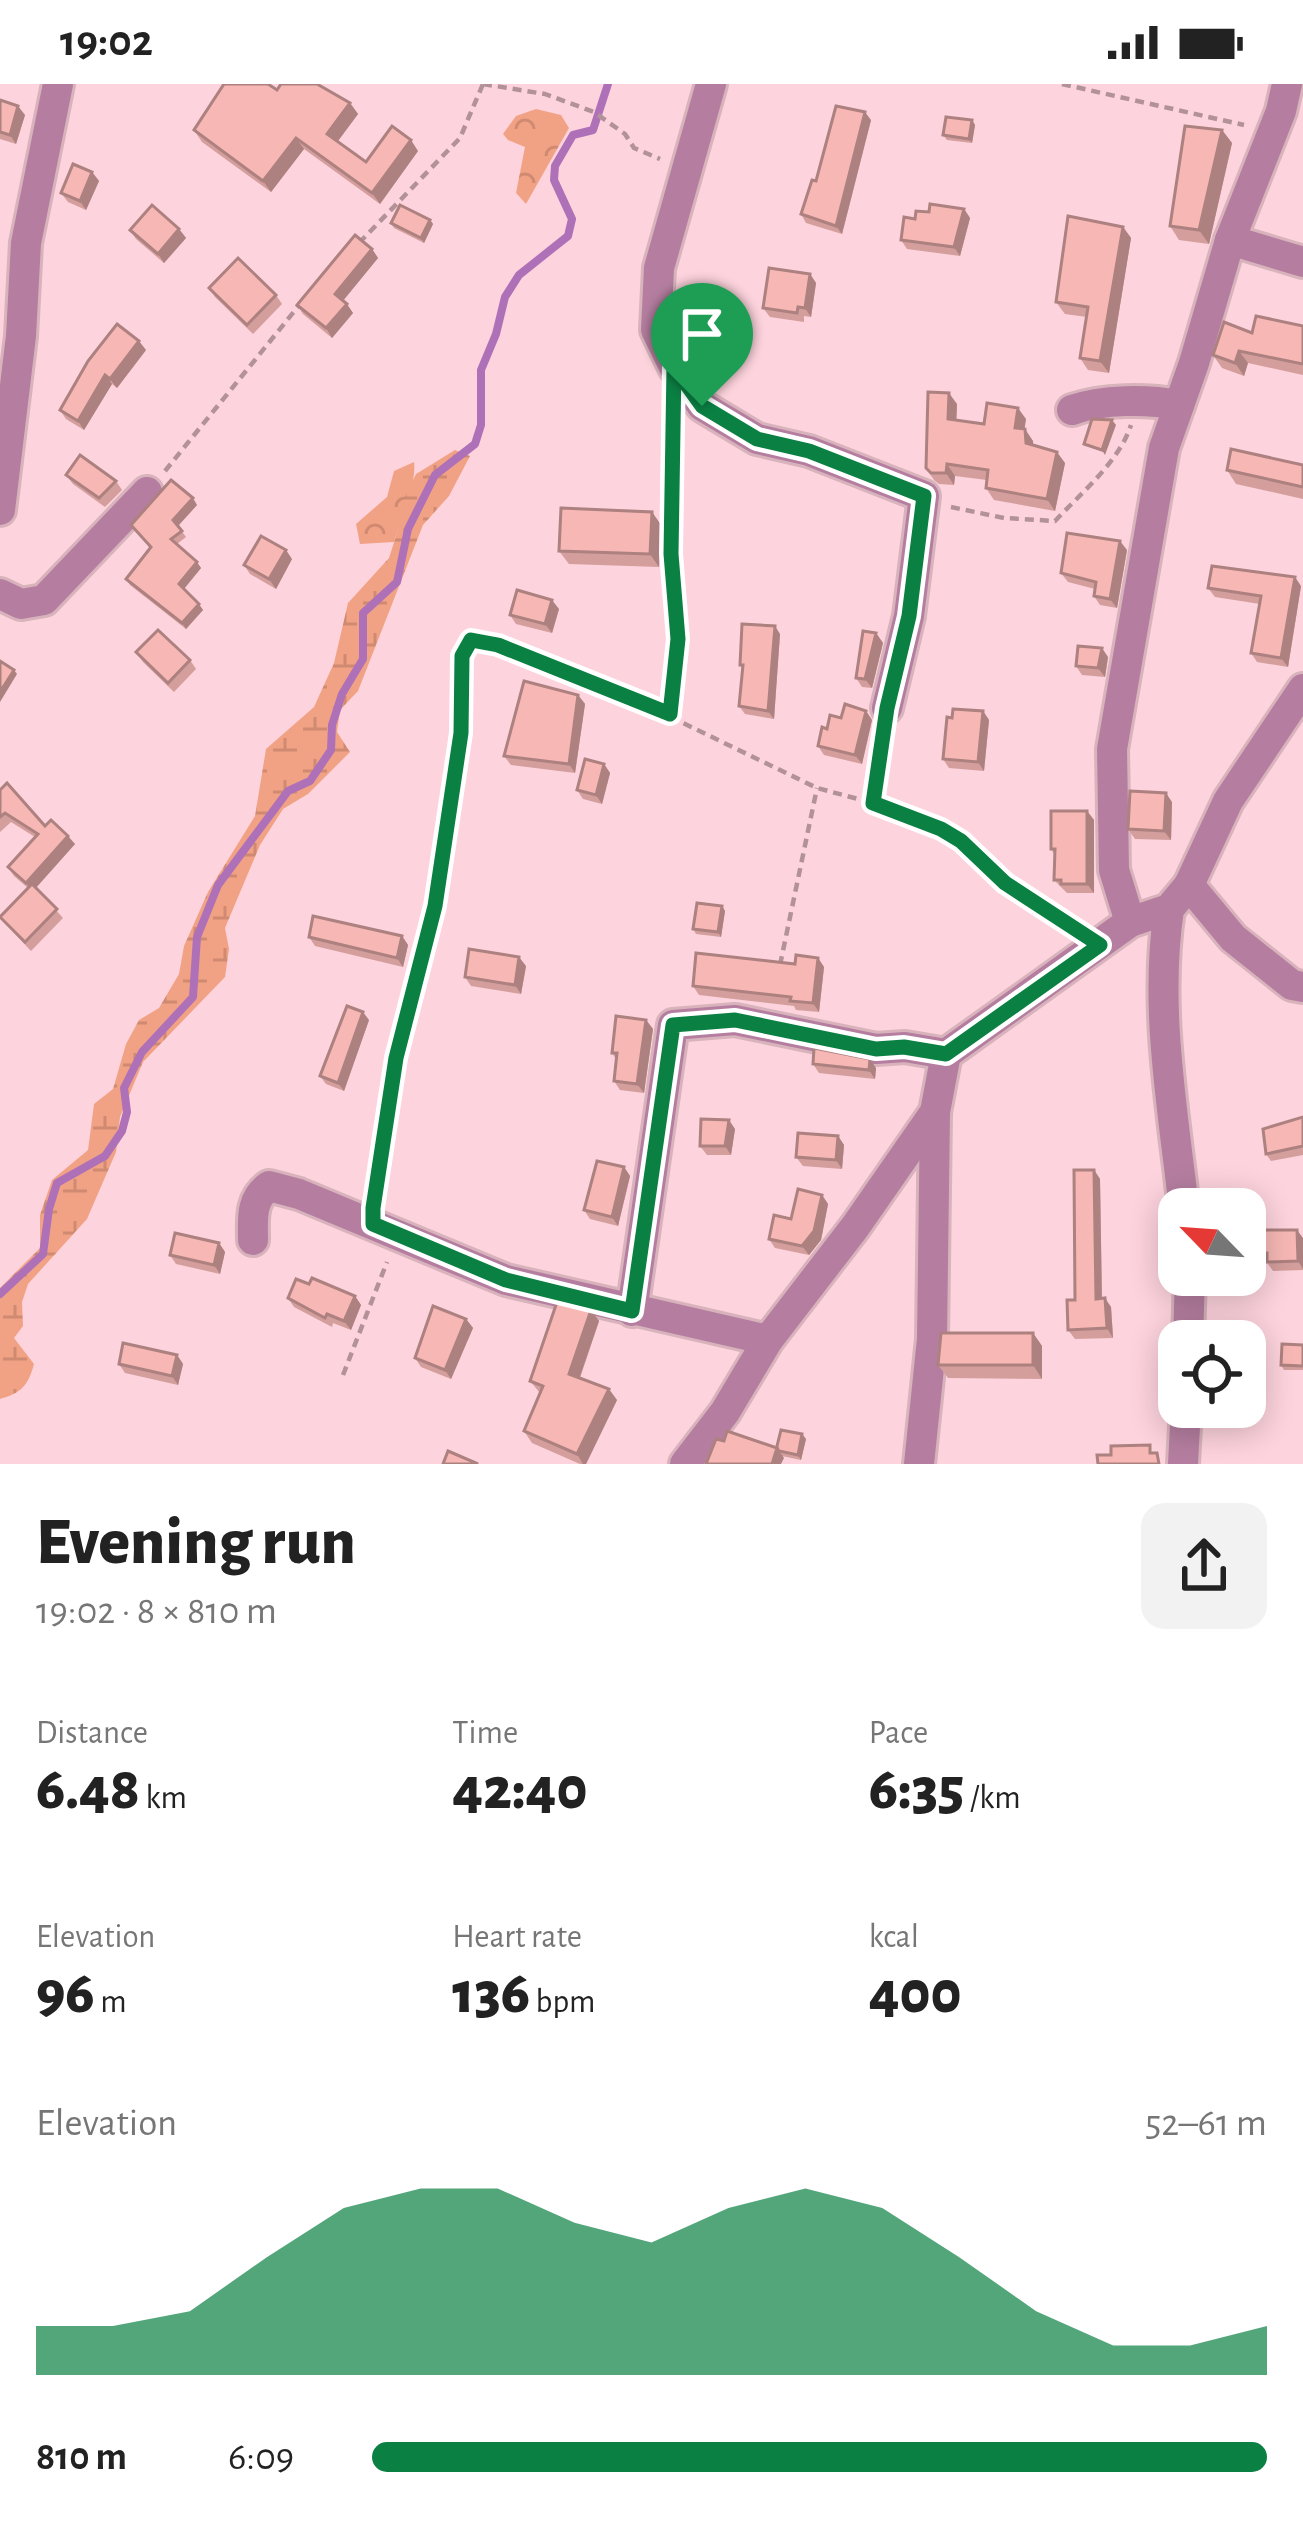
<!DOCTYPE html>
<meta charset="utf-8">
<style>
body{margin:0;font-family:"Alegreya Sans",sans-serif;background:#f2f2f2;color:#222;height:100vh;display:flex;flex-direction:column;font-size:45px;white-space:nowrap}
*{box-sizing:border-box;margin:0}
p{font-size:39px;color:#767676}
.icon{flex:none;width:66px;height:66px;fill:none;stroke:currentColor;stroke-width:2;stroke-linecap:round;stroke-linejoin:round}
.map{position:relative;height:1380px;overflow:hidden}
.side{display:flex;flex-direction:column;background:#fff;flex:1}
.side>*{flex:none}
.needle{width:78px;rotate:295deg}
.tools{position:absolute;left:1158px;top:1104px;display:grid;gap:24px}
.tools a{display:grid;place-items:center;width:108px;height:108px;border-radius:24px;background:#fff;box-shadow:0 6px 30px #0003;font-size:60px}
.pin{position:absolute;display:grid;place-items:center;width:102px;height:102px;color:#fff;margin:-123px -51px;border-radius:50% 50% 50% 0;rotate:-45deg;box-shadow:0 0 12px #0007}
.pin .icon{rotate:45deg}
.round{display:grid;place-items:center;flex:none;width:126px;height:126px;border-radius:24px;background:#f2f2f2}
.summary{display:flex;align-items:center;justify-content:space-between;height:204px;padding:0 36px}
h1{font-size:66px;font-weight:800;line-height:90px}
.metrics{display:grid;grid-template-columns:repeat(3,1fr);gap:18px;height:204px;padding:12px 36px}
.metrics div{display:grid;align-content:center}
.metrics b{font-size:60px;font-weight:800}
.metrics small{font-size:33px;font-weight:400}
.metrics p{font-size:33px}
.chart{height:336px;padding:24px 36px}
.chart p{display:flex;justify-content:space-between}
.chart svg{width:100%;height:216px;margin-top:12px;fill:#0b8043;opacity:.7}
ul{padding:0 36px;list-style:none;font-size:39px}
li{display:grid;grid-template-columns:192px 144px 1fr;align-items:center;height:90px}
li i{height:30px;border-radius:15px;background:#0b8043}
.status{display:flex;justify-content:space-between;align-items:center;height:84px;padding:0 60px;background:#fff;direction:ltr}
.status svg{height:33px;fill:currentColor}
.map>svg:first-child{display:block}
.forest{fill:url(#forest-crowns)}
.wetland{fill:url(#wetland-marsh)}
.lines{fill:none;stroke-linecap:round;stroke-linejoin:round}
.stream{stroke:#ae71b8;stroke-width:8}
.minor-casing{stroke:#d8b3bc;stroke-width:36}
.path{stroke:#b29199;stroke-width:4.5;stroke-dasharray:9 6;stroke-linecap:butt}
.minor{stroke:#b57ea0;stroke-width:30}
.wall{fill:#d49e9c}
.shaded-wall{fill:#ad817f}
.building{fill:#f7b8b5;stroke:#ad817f;stroke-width:3}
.route-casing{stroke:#fff;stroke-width:24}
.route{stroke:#0b8043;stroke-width:15}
</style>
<div class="status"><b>19:02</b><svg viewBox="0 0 49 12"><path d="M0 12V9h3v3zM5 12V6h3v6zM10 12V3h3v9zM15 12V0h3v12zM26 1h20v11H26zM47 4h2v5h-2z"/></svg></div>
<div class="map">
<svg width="1303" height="1380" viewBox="0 0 1303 1380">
<defs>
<pattern id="forest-crowns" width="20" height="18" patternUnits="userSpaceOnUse" patternTransform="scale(3)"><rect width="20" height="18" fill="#f2a284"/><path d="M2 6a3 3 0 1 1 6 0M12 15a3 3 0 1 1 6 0" fill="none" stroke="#cf8a71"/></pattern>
<pattern id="wetland-marsh" width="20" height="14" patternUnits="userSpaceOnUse" patternTransform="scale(3)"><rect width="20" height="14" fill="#f2a284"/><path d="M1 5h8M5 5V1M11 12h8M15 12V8" fill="none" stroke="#cf8a71"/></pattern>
</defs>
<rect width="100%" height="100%" fill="#fdd3dd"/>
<g class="forest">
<polygon points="536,25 561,31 569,44 526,120 516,109 525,63 508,56 503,50 516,32"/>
<path d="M414,378C417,398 401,437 394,458L360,460L356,440L387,413L394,387Z"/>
</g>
<path class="wetland" d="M455,366L470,372L449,412L423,441L358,607L340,626L337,648L350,668L308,710L283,725L260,761L225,844L229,865L225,893L143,978L120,1033L116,1068L87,1135L28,1200L22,1218L23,1242L14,1254L34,1280C28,1302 21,1309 0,1315V1204L40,1164V1131L52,1096L88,1066L94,1020L113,1005L126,960L139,936L159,924L179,890L184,862L208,808L255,732L266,665L314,623L334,579L348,519L389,474L405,424V413L416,390Z"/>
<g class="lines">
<polyline class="stream" points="0,1210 43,1170 49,1125 57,1099 105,1072 122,1047 127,1028 124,1004 142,968 193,913 197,853 218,801 288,707 310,697 331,666 332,641 342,610 363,575 363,529 397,498 408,445 435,391 475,360 481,341 481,286 496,250 505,213 519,191 568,152 572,135 554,96 555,82 573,51 593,46 608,0"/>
<g class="minor-casing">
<g id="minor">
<polyline points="711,0 659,184 656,246 674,283 702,322 757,355 809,367 924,412 909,532 887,624"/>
<polyline points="1230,156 1303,178"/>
<path d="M1072,326C1103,315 1147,315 1179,321"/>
<polyline points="0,426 21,252 26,159 58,0"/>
<polyline points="0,510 21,520 44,516 147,408"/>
<polyline points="1189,801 1233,854 1292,901 1303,903"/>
<path d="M1169,825C1154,924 1173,1026 1184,1125"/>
<polyline points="1130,838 1114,786 1112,665 1164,364 1194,279 1230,156 1281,27 1287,0"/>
<path d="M253,1156C253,1135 250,1116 269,1102L299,1110L506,1196L768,1256"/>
<polyline points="632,1227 673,941 735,936 876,965 905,963 946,970 1130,838 1169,825 1189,801 1228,717 1303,605"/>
<polyline points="1188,1257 1190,1191"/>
<polyline points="685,1380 725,1328 768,1256 855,1143 935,1028"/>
<polyline points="919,1380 932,1255 935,1028 946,970"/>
<polyline points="1183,1380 1186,1323"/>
</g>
</g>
<g class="path">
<polyline points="483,0 545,10 594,28 625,50 634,64 660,75"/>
<polyline points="1062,0 1244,41"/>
<polyline points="359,159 460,54 483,0"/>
<polyline points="165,387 301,219"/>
<path d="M951,423L1004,434L1055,437C1081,409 1119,378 1131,341"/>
<polyline points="671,630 678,555 671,470 674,331"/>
<polyline points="873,719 884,648"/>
<polyline points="780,881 817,704"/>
<polyline points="375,1111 388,1014 410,910 435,822 461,649 462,572 471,556 498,561 613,605 817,704 873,719 941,745 960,757 1005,799 1075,844"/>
<polyline points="343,1291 387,1178"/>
</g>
<use href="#minor" class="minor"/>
</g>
<g class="wall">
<polygon points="277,6 350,19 358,30 338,57 366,78 418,67 380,120 304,65 271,108 202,58 194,46"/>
<polygon points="0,16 25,31 16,60 0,55"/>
<polygon points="871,36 842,150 806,139 801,130 816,97"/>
<polygon points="972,36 975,41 972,59 947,56 943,51"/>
<polygon points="1222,46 1232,59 1209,160 1179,156 1170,142"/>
<polygon points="92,88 99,97 86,126 68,118 61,109"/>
<polygon points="964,125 970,134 960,172 907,165 901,156 915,135 929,128"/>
<polygon points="430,136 433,140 424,159 394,144 391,139"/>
<polygon points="1123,143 1131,154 1109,289 1088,286 1080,274 1087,233 1065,230 1056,218"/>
<polygon points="179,145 186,154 164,179 136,155 130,146"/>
<polygon points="372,165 378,174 343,217 353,229 332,254 303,230 297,221"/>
<polygon points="810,190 816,199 811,233 804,232 804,238 770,233 763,224"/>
<polygon points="209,204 276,211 282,220 253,250 215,213"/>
<polygon points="1303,242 1303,291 1248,279 1244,292 1222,284 1213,271 1252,249"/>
<polygon points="146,266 117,304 112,300 84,346 66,335 60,326"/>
<polygon points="957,320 956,336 984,340 1026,335 1024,345 1033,357 1033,361 1065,379 1055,427 994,416 986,404 987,396 955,392 954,401 939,400 934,396 926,384"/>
<polygon points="1303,381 1303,415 1236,400 1227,386"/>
<polygon points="66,391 116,397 122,406 105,423 73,400"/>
<polygon points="197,421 178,442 186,453 177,460 201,484 184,505 203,526 186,545 130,501 126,495 150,464 131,441"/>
<polygon points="652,428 661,441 659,483 569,480 559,467"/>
<polygon points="1127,466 1117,524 1100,521 1094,512 1095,505 1068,498 1061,489"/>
<polygon points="292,475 276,505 250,490 244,481"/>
<polygon points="1301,502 1288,583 1257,578 1251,569 1260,520 1215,513 1208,504"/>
<polygon points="559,525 552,549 516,540 510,531"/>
<polygon points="876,549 883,559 872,604 862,603 856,594"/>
<polygon points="780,550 774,635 745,630 739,622 743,585 740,581"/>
<polygon points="136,568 190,576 196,585 174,608 143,578"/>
<polygon points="1108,573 1105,593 1082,591 1076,582"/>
<polygon points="578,611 585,620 575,689 511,681 504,672"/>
<polygon points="866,627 872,636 862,680 824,671 818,662 827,645 841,634"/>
<polygon points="983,627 989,636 984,687 949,684 943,675 952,634"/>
<polygon points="604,680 610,689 602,720 583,715 577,706"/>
<polygon points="0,706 45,742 75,760 36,804 63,834 31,867 0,834 28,804 14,792 8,783 35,753 11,738 0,748"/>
<polygon points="1172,718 1171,756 1135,755 1128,745"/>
<polygon points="1087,727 1094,736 1094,809 1067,809 1054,796 1055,771 1051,765"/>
<polygon points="722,822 725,827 721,853 696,850 693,845"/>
<polygon points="402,852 408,861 403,883 315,862 309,853"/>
<polygon points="818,874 824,883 819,928 796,926 794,922 699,911 693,902"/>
<polygon points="526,882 521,910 471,902 465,893"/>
<polygon points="369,936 344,1007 326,1000 320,992"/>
<polygon points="646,936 653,945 644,1009 620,1006 614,997 616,975 612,969"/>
<polygon points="813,980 876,984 875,995 819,989"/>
<polygon points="1303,1033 1303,1071 1271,1077 1266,1070"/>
<polygon points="735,1045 731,1071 707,1071 700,1062"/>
<polygon points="838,1052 844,1061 842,1085 803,1082 796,1073"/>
<polygon points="624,1083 630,1092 618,1142 590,1135 584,1126"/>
<polygon points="1094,1086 1100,1095 1102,1214 1111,1223 1113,1254 1075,1255 1068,1246 1075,1216"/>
<polygon points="822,1111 828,1120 821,1156 809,1171 775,1164 769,1155"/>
<polygon points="1303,1154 1303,1186 1273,1187 1260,1169"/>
<polygon points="219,1159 225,1168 220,1190 176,1180 170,1171"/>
<polygon points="309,1200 355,1212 361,1221 351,1246 333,1239 332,1243 294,1223 288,1214"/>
<polygon points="591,1226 599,1237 580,1294 617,1316 586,1380 580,1380 532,1359 524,1347 540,1309 530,1297"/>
<polygon points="466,1235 473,1244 451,1295 421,1283 415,1274"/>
<polygon points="1033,1249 1042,1262 1042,1295 948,1294 938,1281"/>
<polygon points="1303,1261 1303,1286 1284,1286 1281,1281"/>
<polygon points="177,1271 183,1280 178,1301 125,1289 119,1280"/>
<polygon points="802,1350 806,1355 801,1376 782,1372 784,1374 724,1357 777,1364"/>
</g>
<g class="shaded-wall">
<polygon points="350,19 358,30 335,61 327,50"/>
<polygon points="18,22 25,31 16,60 10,51"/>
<polygon points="865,28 871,36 842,150 836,142"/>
<polygon points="972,36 975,41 972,59 969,55"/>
<polygon points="1222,46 1232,59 1209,160 1199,146"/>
<polygon points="296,54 304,65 271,108 263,97"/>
<polygon points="411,56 418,67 380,120 372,109"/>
<polygon points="92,88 99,97 86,126 80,117"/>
<polygon points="964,125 970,134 960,172 954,163"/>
<polygon points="430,136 433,140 424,159 421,154"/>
<polygon points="1123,143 1131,154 1109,289 1100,277"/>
<polygon points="179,145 186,154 164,179 158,170"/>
<polygon points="372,165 378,174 341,219 335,210"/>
<polygon points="810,190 816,199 811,233 805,224"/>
<polygon points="347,220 353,229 332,254 326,244"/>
<polygon points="139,257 146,266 117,304 110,295"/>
<polygon points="1239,267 1248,279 1244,292 1235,279"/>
<polygon points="105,291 112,300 84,346 78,337"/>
<polygon points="949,309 957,320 956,347 948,335"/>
<polygon points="1018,324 1026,335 1023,355 1015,344"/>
<polygon points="1112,336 1116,341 1105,371 1102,366"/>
<polygon points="1025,345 1033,357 1034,370 1026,359"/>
<polygon points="1057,368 1065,379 1055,427 1047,415"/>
<polygon points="947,380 955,392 954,401 946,389"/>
<polygon points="193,414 197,421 178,442 173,436"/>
<polygon points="652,428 661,441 659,483 650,470"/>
<polygon points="1120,457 1127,466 1117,524 1110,515"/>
<polygon points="286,466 292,475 276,505 269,495"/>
<polygon points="197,478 201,484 183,506 179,500"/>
<polygon points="1295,493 1301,502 1288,583 1281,574"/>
<polygon points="552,516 559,525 552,549 545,540"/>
<polygon points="199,520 203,526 186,545 182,539"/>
<polygon points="775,542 780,550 774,635 768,627"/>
<polygon points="876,549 883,559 872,604 865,595"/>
<polygon points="1102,564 1108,573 1105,593 1098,584"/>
<polygon points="14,586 17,590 0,618 0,608"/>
<polygon points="578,611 585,620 575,689 569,680"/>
<polygon points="866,627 872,636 862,680 855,671"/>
<polygon points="983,627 989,636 984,687 978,678"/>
<polygon points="604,680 610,689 602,720 596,711"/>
<polygon points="1166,709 1172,718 1171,756 1164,747"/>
<polygon points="1087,727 1094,736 1094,809 1087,800"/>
<polygon points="68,752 75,760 32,808 26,799"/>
<polygon points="722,822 725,827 721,853 718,848"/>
<polygon points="402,852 408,861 403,883 397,874"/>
<polygon points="519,873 526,882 521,910 515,901"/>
<polygon points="818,874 824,883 819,928 813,919"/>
<polygon points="363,928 369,936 344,1007 338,999"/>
<polygon points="646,936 653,945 644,1009 637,1000"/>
<polygon points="870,975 876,984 875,995 869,986"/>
<polygon points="729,1036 735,1045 731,1071 725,1062"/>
<polygon points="838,1052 844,1061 842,1085 836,1076"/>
<polygon points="624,1083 630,1092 618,1142 612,1133"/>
<polygon points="1094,1086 1100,1095 1102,1224 1096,1215"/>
<polygon points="1235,1108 1241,1117 1241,1125 1235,1125"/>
<polygon points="822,1111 828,1120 821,1156 809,1171 802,1162"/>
<polygon points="1297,1146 1303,1154 1303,1185 1298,1177"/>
<polygon points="219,1159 225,1168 220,1190 214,1181"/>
<polygon points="355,1212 361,1221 351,1246 344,1237"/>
<polygon points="1105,1214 1111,1223 1113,1254 1107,1244"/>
<polygon points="591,1226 599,1237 577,1301 569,1290"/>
<polygon points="466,1235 473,1244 451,1295 445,1286"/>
<polygon points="1033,1249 1042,1262 1042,1295 1033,1281"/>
<polygon points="177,1271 183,1280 178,1301 172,1292"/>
<polygon points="609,1305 617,1316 586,1380 583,1380 577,1370"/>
<polygon points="802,1350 806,1355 801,1376 798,1371"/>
<polygon points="777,1364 784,1374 781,1380 772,1380"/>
</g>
<g class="building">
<polygon points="224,0 268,0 277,6 281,0 317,0 350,19 327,50 366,78 392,42 411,56 372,109 296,54 263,97 194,46"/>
<polygon points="0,16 18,22 10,51 0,48"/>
<polygon points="836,22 865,28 836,142 801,130 812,96 816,97"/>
<polygon points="946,33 972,36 969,55 943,51"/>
<polygon points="1185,42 1222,46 1199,146 1170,142"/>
<polygon points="73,80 92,88 80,117 61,109"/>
<polygon points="930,120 964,125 954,163 901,156 904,133 915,135 916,127 929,128"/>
<polygon points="152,121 179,145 158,170 130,146"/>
<polygon points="400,121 430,136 421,154 391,139"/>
<polygon points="1068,132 1123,143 1100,277 1080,274 1088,223 1056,218"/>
<polygon points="355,151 372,165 335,210 347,220 326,244 297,221"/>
<polygon points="238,174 276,211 247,241 209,204"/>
<polygon points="769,184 810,190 805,224 798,223 797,229 763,224"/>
<polygon points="1256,232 1303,242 1303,280 1239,267 1235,279 1213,271 1224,238 1252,249"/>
<polygon points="117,240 139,257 110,295 105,291 78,337 60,326 88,277"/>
<polygon points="928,308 949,309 948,335 984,340 987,319 1018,324 1015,344 1025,345 1026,359 1057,368 1047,415 986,404 988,386 947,380 946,389 931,389 926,384"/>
<polygon points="1092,335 1112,336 1102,366 1084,360"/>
<polygon points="1231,365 1303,381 1303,403 1227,386"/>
<polygon points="80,371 116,397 99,414 66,391"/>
<polygon points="171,396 193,414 173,436 182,447 171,455 197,478 179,500 199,520 182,539 126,495 151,463 131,441"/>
<polygon points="561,424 652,428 650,470 559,467"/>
<polygon points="1067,449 1120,457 1110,515 1094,512 1096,498 1061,489"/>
<polygon points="261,452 286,466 269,495 244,481"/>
<polygon points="1212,482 1295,493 1281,574 1251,569 1261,512 1208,504"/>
<polygon points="517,506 552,516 545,540 510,531"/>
<polygon points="742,540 775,542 768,627 739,622 743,581 740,581"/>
<polygon points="158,546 190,576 168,599 136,568"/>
<polygon points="863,547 876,549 865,595 856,594"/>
<polygon points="1078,562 1102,564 1098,584 1076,582"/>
<polygon points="0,577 14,586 0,608"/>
<polygon points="524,597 578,611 569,680 504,672"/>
<polygon points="845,620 866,627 855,671 818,662 822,643 827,645 830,631 841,634"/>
<polygon points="953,625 983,627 978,678 943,675 947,633 952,634"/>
<polygon points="585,675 604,680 596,711 577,706"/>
<polygon points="7,699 45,742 51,736 68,752 26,799 8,783 38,750 5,729 0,733 0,706"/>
<polygon points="1130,707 1166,709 1164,747 1128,745"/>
<polygon points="1051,727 1087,727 1087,800 1061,800 1061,796 1054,796 1055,765 1051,765"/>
<polygon points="32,800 57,825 25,858 0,833"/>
<polygon points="697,819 722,822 718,848 693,845"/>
<polygon points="313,832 402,852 397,874 309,853"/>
<polygon points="469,865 519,873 515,901 465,893"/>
<polygon points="696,869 795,880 796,871 818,874 813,919 790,917 791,913 693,902"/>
<polygon points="347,922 363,928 338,999 320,992"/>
<polygon points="616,932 646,936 637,1000 614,997 617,969 612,969"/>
<polygon points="814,964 870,975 869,986 813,980"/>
<polygon points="1303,1033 1303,1062 1266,1070 1263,1045"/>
<polygon points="701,1035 729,1036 725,1062 700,1062"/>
<polygon points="798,1049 838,1052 836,1076 796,1073"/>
<polygon points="597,1077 624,1083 612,1133 584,1126"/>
<polygon points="1074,1086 1094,1086 1096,1215 1105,1214 1107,1244 1068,1246 1067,1216 1075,1216"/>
<polygon points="798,1105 822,1111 814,1147 802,1162 769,1155 774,1131 791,1135"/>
<polygon points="1235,1108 1235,1125 1197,1125 1197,1110"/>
<polygon points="1260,1146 1297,1146 1298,1177 1267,1178 1267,1169 1260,1169"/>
<polygon points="175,1149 219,1159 214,1181 170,1171"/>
<polygon points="312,1194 355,1212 344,1237 327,1230 325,1234 288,1214 296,1195 309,1200"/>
<polygon points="557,1218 591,1226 569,1290 609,1305 577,1370 524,1347 543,1302 530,1297"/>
<polygon points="433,1222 466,1235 445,1286 415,1274"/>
<polygon points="941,1249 1033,1249 1033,1281 938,1281"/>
<polygon points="123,1259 177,1271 172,1292 119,1280"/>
<polygon points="1282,1260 1303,1261 1303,1282 1281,1281"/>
<polygon points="781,1346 802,1350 798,1371 779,1367 777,1364 776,1366"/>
<polygon points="727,1347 777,1364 772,1380 706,1380 716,1355 724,1357"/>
<polygon points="1150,1361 1150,1369 1157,1369 1159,1380 1098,1380 1097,1371 1111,1371 1111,1362"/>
<polygon points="448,1367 478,1380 443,1380"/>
</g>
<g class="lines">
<g class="route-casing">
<polygon id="route" points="674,283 702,322 757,355 809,367 924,412 909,532 887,624 873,719 941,745 961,757 1005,799 1100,861 946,970 904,963 876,965 735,936 673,941 632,1227 506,1196 373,1140 373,1124 396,974 435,822 461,649 462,572 471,556 498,561 670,630 678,555 671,470"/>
</g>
<use href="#route" class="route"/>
</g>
</svg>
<div class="tools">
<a><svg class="needle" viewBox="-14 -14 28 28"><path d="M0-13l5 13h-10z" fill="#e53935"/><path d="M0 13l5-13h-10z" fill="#767676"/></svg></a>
<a><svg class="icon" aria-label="locate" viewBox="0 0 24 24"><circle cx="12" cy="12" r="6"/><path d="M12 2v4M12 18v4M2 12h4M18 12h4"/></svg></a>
</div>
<div class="pin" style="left:702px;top:322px;background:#1e9e55"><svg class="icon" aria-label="arrive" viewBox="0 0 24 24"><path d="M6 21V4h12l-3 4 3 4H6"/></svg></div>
</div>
<section class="side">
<div class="summary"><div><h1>Evening run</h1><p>19:02 · 8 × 810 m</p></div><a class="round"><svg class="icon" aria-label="share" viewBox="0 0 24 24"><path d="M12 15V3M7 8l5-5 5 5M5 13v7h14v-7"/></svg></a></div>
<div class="metrics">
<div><p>Distance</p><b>6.48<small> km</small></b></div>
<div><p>Time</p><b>42:40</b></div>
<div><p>Pace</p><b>6:35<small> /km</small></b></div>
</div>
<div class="metrics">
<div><p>Elevation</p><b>96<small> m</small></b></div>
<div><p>Heart rate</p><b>136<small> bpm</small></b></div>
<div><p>kcal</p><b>400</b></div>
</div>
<div class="chart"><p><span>Elevation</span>52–61 m</p>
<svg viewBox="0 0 160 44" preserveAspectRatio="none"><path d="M0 44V34L10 34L20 31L30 20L40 10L50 6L60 6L70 13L80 17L90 10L100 6L110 10L120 20L130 31L140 38L150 38L160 34V44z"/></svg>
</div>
<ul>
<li><b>810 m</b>6:09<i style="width:100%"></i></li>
</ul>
</section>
